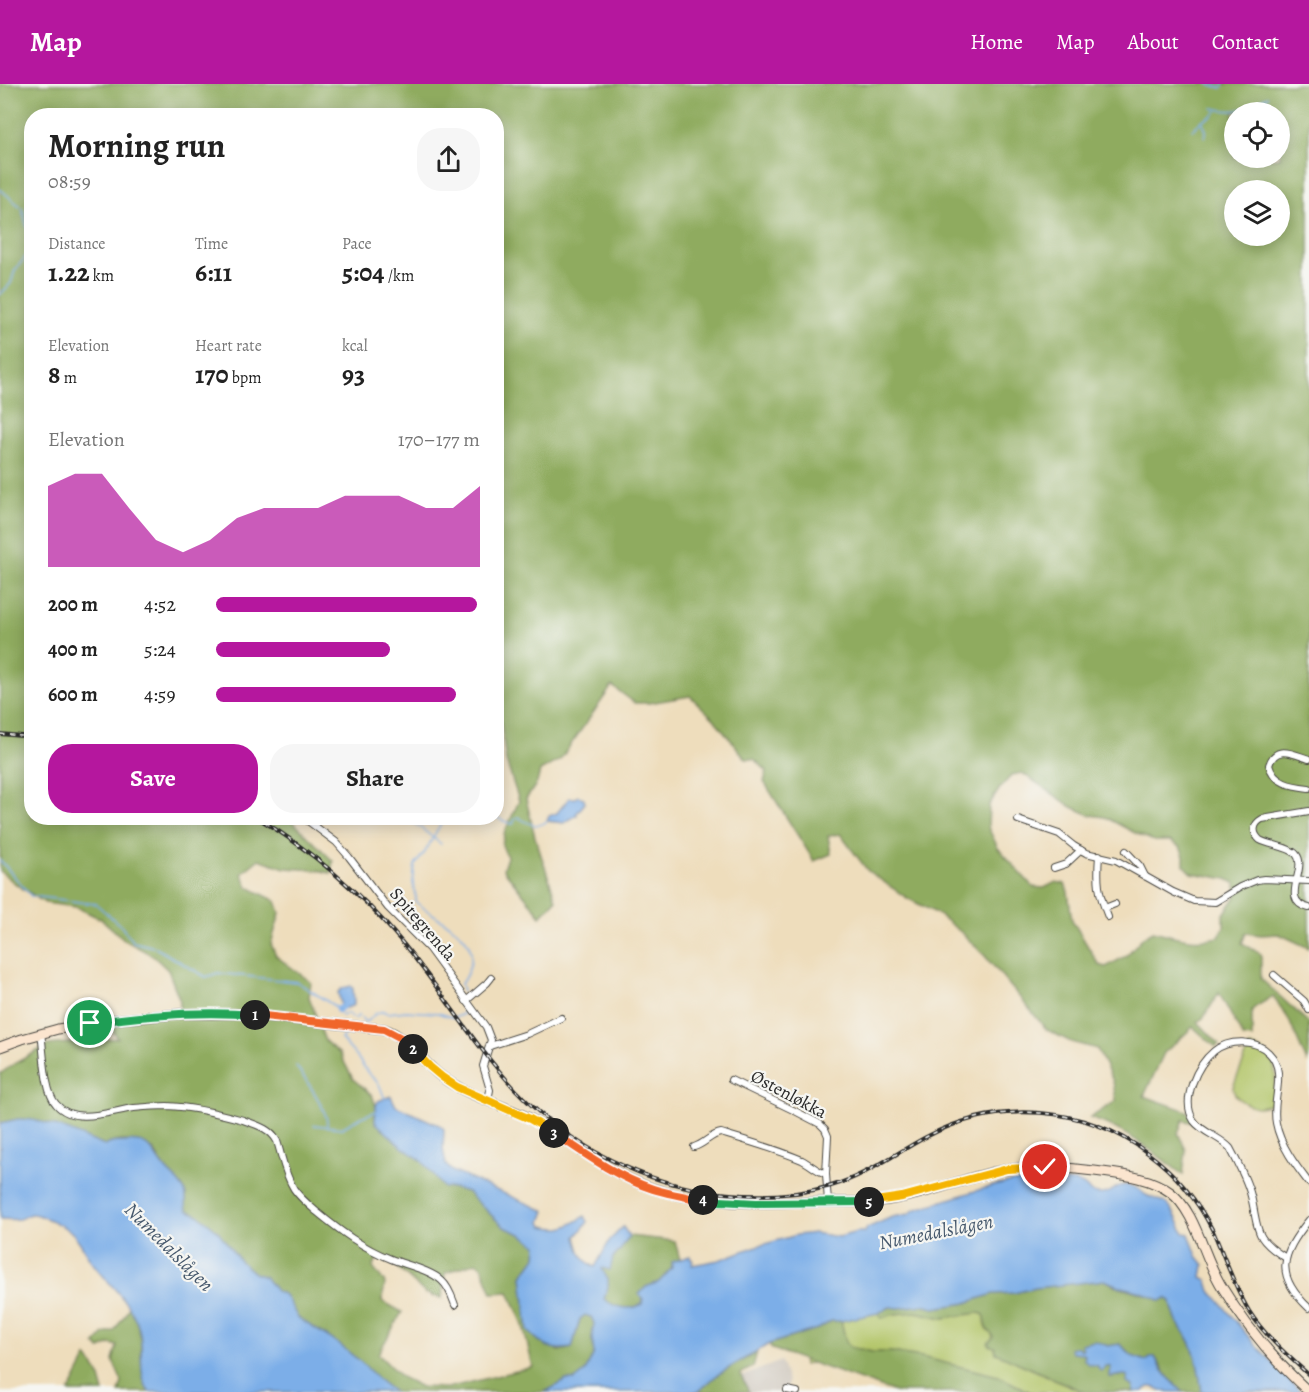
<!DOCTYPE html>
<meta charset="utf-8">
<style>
body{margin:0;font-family:Alegreya,serif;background:#f6f6f6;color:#222;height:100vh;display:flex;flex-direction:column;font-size:22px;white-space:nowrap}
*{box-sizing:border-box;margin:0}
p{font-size:20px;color:#767676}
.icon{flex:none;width:33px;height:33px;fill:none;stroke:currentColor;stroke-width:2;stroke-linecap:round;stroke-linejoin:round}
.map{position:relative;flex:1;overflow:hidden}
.sheet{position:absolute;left:24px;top:24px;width:480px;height:717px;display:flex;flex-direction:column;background:#fff;border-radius:24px;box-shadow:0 3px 15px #0003}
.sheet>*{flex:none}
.buttons{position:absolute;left:1224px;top:18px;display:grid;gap:12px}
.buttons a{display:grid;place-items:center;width:66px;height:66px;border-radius:50%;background:#fff;box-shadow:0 3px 15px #0003;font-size:30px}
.pin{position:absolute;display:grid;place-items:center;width:51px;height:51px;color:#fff;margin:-26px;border:3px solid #fff;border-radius:50%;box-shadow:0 2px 6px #0007}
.km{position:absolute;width:30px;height:30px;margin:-15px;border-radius:50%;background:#222;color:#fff;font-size:16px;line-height:30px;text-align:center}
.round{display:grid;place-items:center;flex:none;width:63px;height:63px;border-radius:24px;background:#f6f6f6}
.head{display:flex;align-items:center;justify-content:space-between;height:102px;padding:0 24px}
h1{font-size:33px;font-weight:600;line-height:45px}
.figures{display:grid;grid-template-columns:repeat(3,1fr);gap:9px;height:102px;padding:6px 24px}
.figures div{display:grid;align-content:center}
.figures b{font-size:26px;font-weight:600}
.figures small{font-size:16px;font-weight:400}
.figures p{font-size:16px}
.chart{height:168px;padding:12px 24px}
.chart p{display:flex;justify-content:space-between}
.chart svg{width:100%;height:108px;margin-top:6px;fill:#b5179e;opacity:.7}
.button{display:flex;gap:12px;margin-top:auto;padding:12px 24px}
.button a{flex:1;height:69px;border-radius:24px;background:#b5179e;color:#fff;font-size:24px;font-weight:600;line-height:69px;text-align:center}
.button a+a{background:#f6f6f6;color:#222}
ul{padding:0 24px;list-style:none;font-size:20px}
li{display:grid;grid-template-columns:96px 72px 1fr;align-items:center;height:45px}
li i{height:15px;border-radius:8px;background:#b5179e}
header{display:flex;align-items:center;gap:36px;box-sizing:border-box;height:84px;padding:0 30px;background:#b5179e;color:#fff}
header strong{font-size:28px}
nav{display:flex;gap:33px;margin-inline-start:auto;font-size:21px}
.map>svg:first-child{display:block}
.industrial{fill:#cbc2b8}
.green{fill:#b4c66a;stroke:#70784a;stroke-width:1.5}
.forest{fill:#8fab5e;stroke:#5d6b44;stroke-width:1.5;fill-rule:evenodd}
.water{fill:#7caee8;stroke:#546c8a;stroke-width:1.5}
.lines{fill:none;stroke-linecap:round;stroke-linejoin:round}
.stream{stroke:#7caee8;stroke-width:1.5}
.canal{stroke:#7caee8;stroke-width:6}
.minor-casing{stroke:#484641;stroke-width:8}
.secondary-casing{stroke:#484641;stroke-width:11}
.minor{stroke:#fff;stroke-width:6}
.secondary{stroke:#fbe5cf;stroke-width:9}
.rail-casing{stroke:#2b2b2b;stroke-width:4}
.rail{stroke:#f6f6f2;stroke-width:1.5;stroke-dasharray:4.5;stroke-linecap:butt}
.split-1-casing{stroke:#fff;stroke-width:12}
.split-2-casing{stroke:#fff;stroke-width:12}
.split-3-casing{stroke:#fff;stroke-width:12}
.split-4-casing{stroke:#fff;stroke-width:12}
.split-5-casing{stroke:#fff;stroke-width:12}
.split-6-casing{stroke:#fff;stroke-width:12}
.split-1{stroke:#22a559;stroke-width:8}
.split-2{stroke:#f0652b;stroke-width:8}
.split-3{stroke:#f5b400;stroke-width:8}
.split-4{stroke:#f0652b;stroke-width:8}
.split-5{stroke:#22a559;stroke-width:8}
.split-6{stroke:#f5b400;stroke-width:8}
.labels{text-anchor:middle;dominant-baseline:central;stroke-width:4.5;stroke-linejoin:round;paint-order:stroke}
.street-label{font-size:18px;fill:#2b2b2b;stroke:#f6f6f2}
.water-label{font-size:20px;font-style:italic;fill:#47596d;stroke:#f6f6f2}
</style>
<header>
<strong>Map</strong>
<nav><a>Home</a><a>Map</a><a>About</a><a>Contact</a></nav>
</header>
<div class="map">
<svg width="1309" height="1308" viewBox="0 0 1309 1308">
<rect width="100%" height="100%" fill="#f6f6f2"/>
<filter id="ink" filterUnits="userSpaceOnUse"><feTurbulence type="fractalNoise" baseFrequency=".0167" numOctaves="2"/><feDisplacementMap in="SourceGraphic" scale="12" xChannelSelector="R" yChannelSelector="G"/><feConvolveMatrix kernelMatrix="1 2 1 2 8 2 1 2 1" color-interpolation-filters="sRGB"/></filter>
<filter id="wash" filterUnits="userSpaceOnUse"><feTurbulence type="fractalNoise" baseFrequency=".008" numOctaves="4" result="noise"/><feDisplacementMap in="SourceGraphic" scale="24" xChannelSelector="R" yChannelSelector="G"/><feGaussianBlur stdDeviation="1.35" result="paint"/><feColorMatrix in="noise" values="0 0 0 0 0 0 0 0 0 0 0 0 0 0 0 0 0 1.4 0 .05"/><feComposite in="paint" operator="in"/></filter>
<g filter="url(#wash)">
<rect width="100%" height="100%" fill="#eeddbc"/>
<polygon class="industrial" points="781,1277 788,1297 787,1306 777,1308 743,1308 738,1294"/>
<g class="green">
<path d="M1250,962C1254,964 1260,965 1264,968C1281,980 1275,1003 1272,1020C1268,1021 1262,1023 1258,1023C1247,1022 1233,1014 1233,1003Z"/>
<polygon points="916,1228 943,1234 978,1229 983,1230 985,1233 986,1244 992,1249 996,1269 1084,1308 1030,1308 998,1292 921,1273 891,1268 872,1268 861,1265 804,1281 801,1267 845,1254 841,1237 878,1229 881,1234 894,1230"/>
</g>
<g class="forest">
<path d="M0,0H1309V864L1279,850L1261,851L1246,849L1242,859L1261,870V895L1309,939V971L1307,978L1288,934L1273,912C1267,917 1258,920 1252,926V954L1243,953L1219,909L1204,933L1198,938L1219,960L1216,963L1193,943L1164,969L1144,1012L1187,1027L1193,1039L1183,1036L1178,1049L1186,1066L1183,1091C1153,1068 1127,1046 1090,1034L1116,1017L1113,997L1097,965L1071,958L1047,946L985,872L962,849L936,829L907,814L868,787L840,750L828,752L831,770L814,777L764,698L767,687L754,675H746L714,635L690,612L649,619H635L612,602L560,676L540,687L537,699L526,715L535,753L556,816L541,832L503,785L507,773L502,761L505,747L519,717L506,677L498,618L496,617V32H32V734H289L333,777L331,789L317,786L285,784L259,775L242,789L248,803L276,817L280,829L271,860L276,872L311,898L309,913L325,957L340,970L353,995L372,1011L376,1022L375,1038L402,1063L421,1076L432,1088L454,1104L467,1108L504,1143L521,1150L537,1161L536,1173L522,1192L528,1247L559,1267L572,1264L580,1235L585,1231L591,1233L594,1239L592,1255L594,1269L585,1288L575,1296H566L545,1308H394L381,1298L362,1279L336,1258L298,1234L285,1211L276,1207L265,1193L254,1189L240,1177L218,1147L200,1132L187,1126C185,1120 187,1113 185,1108C181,1098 173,1094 167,1087C161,1081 159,1073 154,1067C145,1056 117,1054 105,1062L74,1050L18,1035L0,1039V990L14,980L48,961L118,954L106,938L179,928L180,917L168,886L152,871L126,857L101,835L76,823L45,819L17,801L0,787ZM1234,28H1280V74H1234ZM1234,106H1280V152H1234ZM1022,689L1072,723L1090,731L1105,733L1135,749L1154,757H1170L1180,763L1184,772V781L1192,789L1227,795L1236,800L1237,811L1224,830V843L1219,853C1194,859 1177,853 1153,847L1143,853L1126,872L1106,883L1099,881L1072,836L1068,808L1065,800L1056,798L1044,804L1033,803L998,764L988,743L989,721L1000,704L1012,691ZM377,1175L389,1176L425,1209L442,1214L445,1189L476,1178L482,1183L492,1209L509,1208L522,1238L533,1283L447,1304L421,1303L401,1293L378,1270L402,1228L382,1217L385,1199L373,1184Z"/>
<path d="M629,1152L675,1157L680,1176L672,1178V1184L659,1198L646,1203L640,1210L643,1214L642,1220C629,1227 615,1225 604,1215L608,1203L602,1185L619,1168Z"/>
<path d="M1105,1196L1114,1201L1151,1212L1166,1214L1171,1217C1172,1226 1176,1236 1181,1244C1182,1247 1185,1249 1187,1252C1197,1268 1199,1289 1202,1308H1183L1168,1293L1155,1273H1152L1146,1277L1132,1272L1120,1260L1108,1262L1095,1257L1081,1260L1083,1265L1077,1268L1085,1271L1093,1281L1111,1283L1110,1293L1124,1291L1128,1292L1130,1300L1134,1302V1308H1084L996,1269L995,1263L991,1262L988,1259L993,1254L992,1250L986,1244L985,1233L983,1230L978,1229L943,1234L916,1228L894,1230L881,1234L878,1229L890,1223L899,1224L923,1221L934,1224L966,1219L993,1210L1014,1209L1034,1204Z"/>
<path d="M129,1223C134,1231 138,1241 140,1250C143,1271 138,1288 149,1308H119L122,1298L113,1277L117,1262L111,1260L100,1265L95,1260L104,1250L114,1247L125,1231Z"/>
<polygon points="831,1237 841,1237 846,1258 850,1263 872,1268 891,1268 921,1273 998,1292 1030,1308 895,1308 772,1265 769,1260 820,1244"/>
<polygon points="757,1268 753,1283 740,1290 749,1308 698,1308 717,1291"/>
<polygon points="87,1273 99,1290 104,1308 69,1308"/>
</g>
<g class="water">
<polygon points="578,712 584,714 585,719 576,730 577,731 564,739 547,737 549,732 557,729 569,714 575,714"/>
<polygon points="351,902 353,905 354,921 347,924 343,924 341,921 338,908 343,904"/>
<path d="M391,1012L396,1022L439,1041L444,1045L443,1065L446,1081L452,1087L545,1127L541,1138L543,1142C564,1147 567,1143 585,1132L588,1138L576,1153C580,1167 581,1176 595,1183L610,1156L623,1143L629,1152L619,1168L613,1173L610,1186L603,1184L602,1185L608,1196V1203L604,1215C615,1224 630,1227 642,1220L643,1214L639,1210L646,1203L659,1198L672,1184V1178L690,1172L693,1176L692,1181L719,1176L754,1163L797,1151L814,1149L839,1153L857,1148H865L867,1144L892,1133L909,1130L914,1126L923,1123C955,1114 987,1101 1019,1097C1029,1095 1041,1097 1052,1097C1065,1097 1082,1095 1090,1108C1109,1115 1112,1102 1125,1101C1135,1101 1139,1106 1146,1111C1152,1114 1158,1115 1164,1118C1174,1125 1178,1138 1184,1149L1189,1150L1197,1172L1204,1181L1202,1194L1208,1197L1211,1207L1253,1258L1301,1308H1202C1199,1289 1197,1268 1187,1252C1185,1249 1182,1247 1181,1244C1176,1236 1172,1226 1171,1217L1166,1214L1161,1217L1142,1208L1118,1202L1105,1196L1035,1204L1014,1209L993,1210L966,1219L934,1224L923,1221L899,1224L890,1223L878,1229L841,1237H831L820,1244L769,1260L717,1291L698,1308H545L566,1296H575L585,1288L594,1269L592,1255L594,1239L591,1233L585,1231L580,1235L572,1264C549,1268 544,1262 528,1247L522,1192L536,1173L537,1161L521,1150L504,1143L467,1108L454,1104H444L421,1076L402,1063L375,1038L376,1022L378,1017Z"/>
<path d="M18,1035C46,1034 79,1052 105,1062C111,1058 116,1058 123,1058C154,1055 150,1068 166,1086C173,1094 181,1098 185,1108C187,1113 185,1120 187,1126L200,1132L218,1147L240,1177L254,1189L265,1193L276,1207L285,1211L298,1234L336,1258L362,1279L381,1298L394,1308H149C136,1285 145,1268 139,1245C131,1217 108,1200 91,1177C84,1167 80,1155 70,1147C63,1142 40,1130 32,1130C27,1130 23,1134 19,1135C13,1136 6,1135 0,1135V1039Z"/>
<path d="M1095,1257L1108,1262L1120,1260L1132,1272L1146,1277L1152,1273H1155L1161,1284L1168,1293L1183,1308C1177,1308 1168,1308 1162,1307C1154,1304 1152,1299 1144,1307L1134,1308V1302L1127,1299L1128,1292L1124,1291L1110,1293L1111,1283L1105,1282L1102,1287L1099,1286L1098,1282L1089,1280L1084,1276L1085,1271L1077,1268L1072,1269L1070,1265L1074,1263H1078L1081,1266L1083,1264L1081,1260Z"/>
</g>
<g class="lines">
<g class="stream">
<polyline points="1208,0 1222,4"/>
<polyline points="1223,3 1224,0"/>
<path d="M1213,24C1239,31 1246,24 1268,12"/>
<polyline points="1202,37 1206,46 1204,53"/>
<polyline points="1192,46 1203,36 1212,32 1217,27"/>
<polyline points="0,105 22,124 30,154 29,169 15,186 11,199 0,211"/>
<path d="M496,733L506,738L513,740L515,735L518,733C527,739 538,745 547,737"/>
<polyline points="408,734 441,760"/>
<path d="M444,734L425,768L415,781L413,798L416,814V818C446,843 492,853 461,900L463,907"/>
<polyline points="0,776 31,812 96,820 121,842 133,858 154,863 206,893 218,889 297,898 336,923 342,932 347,929 355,935 359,931 365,938 368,937 375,930 383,927 387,929 406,927 438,929 454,934 463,930 462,914"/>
<polyline points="346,949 341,955 357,973 368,989 379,1000 385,1015"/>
<path d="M296,982C305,995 329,1027 327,1041"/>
<polyline points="314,1041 342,1044 361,1033 377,1027"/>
</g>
<polyline class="canal" points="338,926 342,923"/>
</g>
</g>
<g filter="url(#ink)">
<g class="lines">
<g class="minor-casing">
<g id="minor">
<path d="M1309,675C1295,671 1276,659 1269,681C1274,700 1292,702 1309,704"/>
<path d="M1309,727L1262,735C1253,740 1252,749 1260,756C1269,761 1290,763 1296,770C1309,784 1278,817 1309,824"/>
<polyline points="304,734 336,758 349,773 388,824 429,865 486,943 491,956 483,982 490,1006 488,1016"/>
<polyline points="1018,736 1059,750 1074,762 1086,769 1116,776 1173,808 1194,817 1215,818 1240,803 1257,796 1264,795 1309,797"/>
<polyline points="1126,767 1140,782 1145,792"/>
<path d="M1099,771C1097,798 1098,808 1108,833"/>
<polyline points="1054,784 1066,780 1081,766"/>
<polyline points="1105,824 1115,820"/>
<polyline points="1274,891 1304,917 1309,926"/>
<polyline points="466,917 487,899 491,894"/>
<path d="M41,949C44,967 44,1007 56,1020C74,1042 111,1027 134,1024C145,1023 156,1022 167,1022C193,1023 218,1029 243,1036C256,1041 270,1044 277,1057C282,1073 285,1091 294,1105C300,1114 309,1121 317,1128C340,1147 363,1164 391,1175C406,1181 431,1186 442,1197C449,1203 452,1213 455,1221"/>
<polyline points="490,962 527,950 561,934"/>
<polyline points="731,996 795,1027 820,1040 825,1045 828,1052 826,1090 828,1118"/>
<path d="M694,1063C705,1060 711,1050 721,1049C748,1057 776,1065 802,1076C810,1080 818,1088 826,1090"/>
<path d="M1309,1136C1281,1171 1274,1191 1309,1224"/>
<path d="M1286,1174C1253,1154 1259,1146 1251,1112C1247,1096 1238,1079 1230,1064C1220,1053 1203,1049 1194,1037C1180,1016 1197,981 1214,967C1229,955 1256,955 1269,969C1288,988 1271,1015 1276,1039C1280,1061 1296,1082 1309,1099"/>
<polyline points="787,1306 797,1308"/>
</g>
</g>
<g class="secondary-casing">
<path id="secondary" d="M0,963L22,955L58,945L112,936L179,930H239L384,945C409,953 421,978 442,993C469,1013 502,1020 531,1035C576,1060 614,1095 665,1108C716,1122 770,1119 822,1118C844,1118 866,1119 888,1116C928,1111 965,1093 1004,1086C1037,1080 1070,1084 1102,1088C1125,1091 1151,1094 1170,1108C1196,1127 1204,1175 1222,1203C1245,1241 1276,1278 1309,1308"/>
</g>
<use href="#minor" class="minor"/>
<use href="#secondary" class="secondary"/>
<g class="rail-casing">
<g id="rail">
<polyline points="0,650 32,653"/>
<path d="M258,734C312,767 360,808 401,857C441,905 473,960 516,1006C547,1039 585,1065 626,1083C688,1111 765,1120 831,1102C866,1092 894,1070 926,1053C997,1015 1085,1021 1149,1070C1176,1090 1198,1117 1213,1147C1225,1174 1234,1202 1249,1227C1265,1252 1287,1271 1309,1291"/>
</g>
</g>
<use href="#rail" class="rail"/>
</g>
</g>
<g class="lines" filter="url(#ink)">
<g class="split-1-casing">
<path id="split-1" d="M90,939C145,931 200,926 255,931"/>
</g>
<g class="split-2-casing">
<polyline id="split-2" points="255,931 384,945 401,954 413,965"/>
</g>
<g class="split-3-casing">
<polyline id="split-3" points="413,965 430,983 442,993 457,1003 530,1035 554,1049"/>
</g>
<g class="split-4-casing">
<path id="split-4" d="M554,1049C585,1070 617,1093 653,1105C669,1110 686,1113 703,1116"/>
</g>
<g class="split-5-casing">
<polyline id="split-5" points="703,1116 756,1119 869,1118"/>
</g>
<g class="split-6-casing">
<polyline id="split-6" points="869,1118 902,1113 1007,1085 1045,1083"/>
</g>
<use href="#split-1" class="split-1"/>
<use href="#split-2" class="split-2"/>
<use href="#split-3" class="split-3"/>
<use href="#split-4" class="split-4"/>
<use href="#split-5" class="split-5"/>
<use href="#split-6" class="split-6"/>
</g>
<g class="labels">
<g class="street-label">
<text transform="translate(423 840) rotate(49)">Spitegrenda</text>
<text transform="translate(789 1010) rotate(28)">Østenløkka</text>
</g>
<g class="water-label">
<text transform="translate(936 1148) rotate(-11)">Numedalslågen</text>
<text transform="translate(169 1163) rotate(45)">Numedalslågen</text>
</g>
</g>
</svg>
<div class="buttons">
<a><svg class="icon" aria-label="locate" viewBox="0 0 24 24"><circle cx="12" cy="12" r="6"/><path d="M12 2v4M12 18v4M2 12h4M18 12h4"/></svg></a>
<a><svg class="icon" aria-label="layers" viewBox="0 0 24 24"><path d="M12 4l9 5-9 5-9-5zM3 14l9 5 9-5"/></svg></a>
</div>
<div class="pin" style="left:90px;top:939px;background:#1e9e55"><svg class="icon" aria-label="arrive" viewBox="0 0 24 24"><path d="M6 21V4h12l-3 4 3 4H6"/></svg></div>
<div class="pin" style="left:1045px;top:1083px;background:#d93025"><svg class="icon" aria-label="check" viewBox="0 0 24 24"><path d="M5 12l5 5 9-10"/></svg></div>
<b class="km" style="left:255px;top:931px">1</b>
<b class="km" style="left:413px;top:965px">2</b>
<b class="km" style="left:554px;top:1049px">3</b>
<b class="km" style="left:703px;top:1116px">4</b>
<b class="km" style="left:869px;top:1118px">5</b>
<section class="sheet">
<div class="head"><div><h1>Morning run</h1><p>08:59</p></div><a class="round"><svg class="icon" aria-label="share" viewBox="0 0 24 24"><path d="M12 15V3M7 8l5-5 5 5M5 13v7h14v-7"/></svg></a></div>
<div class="figures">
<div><p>Distance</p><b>1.22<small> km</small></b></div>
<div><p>Time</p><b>6:11</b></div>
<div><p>Pace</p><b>5:04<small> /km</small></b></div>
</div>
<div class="figures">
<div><p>Elevation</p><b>8<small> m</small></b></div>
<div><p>Heart rate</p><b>170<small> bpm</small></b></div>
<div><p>kcal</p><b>93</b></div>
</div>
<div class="chart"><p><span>Elevation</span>170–177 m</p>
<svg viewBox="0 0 160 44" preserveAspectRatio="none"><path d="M0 44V11L10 6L20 6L30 20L40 33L50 38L60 33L70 24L80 20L90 20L100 20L110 15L120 15L130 15L140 20L150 20L160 11V44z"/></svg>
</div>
<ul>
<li><b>200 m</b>4:52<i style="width:99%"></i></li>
<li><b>400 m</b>5:24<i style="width:66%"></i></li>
<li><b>600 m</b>4:59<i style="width:91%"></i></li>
</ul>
<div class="button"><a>Save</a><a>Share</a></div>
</section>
</div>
